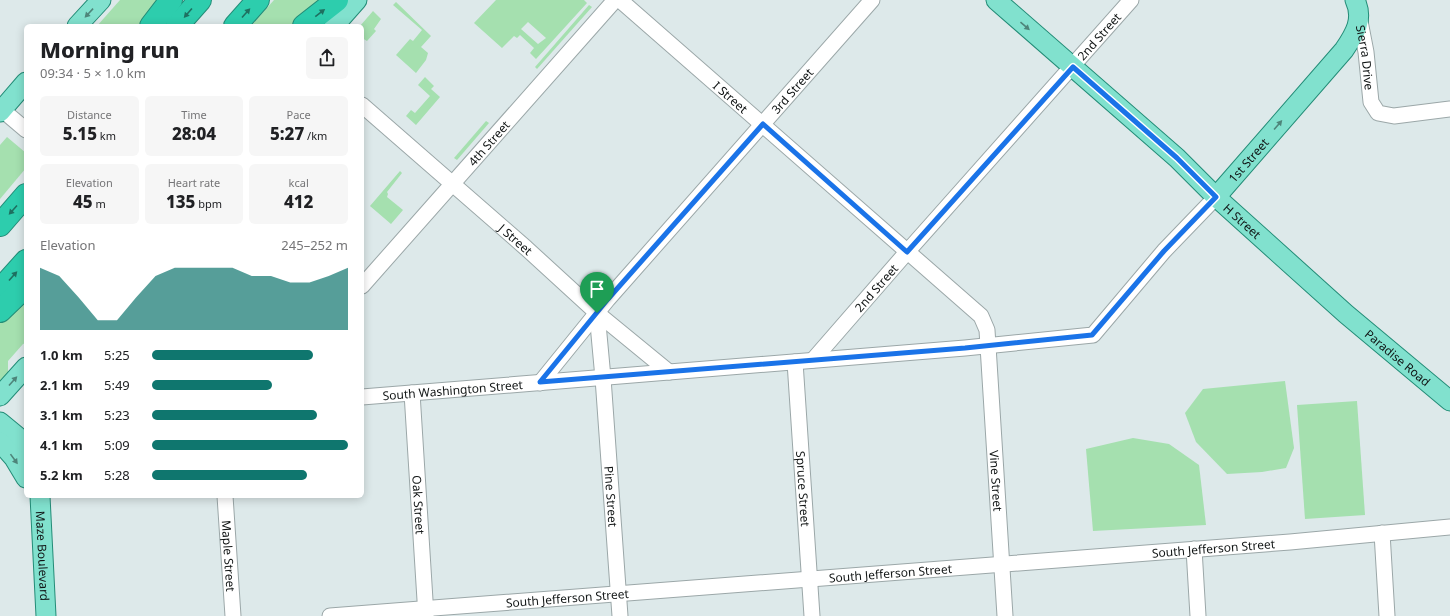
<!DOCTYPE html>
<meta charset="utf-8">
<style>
body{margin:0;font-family:"Noto Sans",sans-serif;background:#f6f6f6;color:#202124;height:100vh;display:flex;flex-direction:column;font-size:15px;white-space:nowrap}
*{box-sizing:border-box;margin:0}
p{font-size:13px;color:#757577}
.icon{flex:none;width:22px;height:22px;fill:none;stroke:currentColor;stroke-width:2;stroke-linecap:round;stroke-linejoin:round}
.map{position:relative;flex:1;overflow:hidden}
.side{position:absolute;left:24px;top:24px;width:340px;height:474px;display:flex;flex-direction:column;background:#fff;border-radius:6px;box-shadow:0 2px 10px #0003}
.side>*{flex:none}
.pin{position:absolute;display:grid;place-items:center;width:34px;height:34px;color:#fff;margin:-41px -17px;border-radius:50% 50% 50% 0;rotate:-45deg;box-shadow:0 0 4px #0007}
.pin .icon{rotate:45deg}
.round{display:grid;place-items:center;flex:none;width:42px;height:42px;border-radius:6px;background:#f6f6f6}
.overview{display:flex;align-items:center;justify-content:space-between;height:68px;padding:0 16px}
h1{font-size:22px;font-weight:800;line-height:30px}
.metrics{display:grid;grid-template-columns:repeat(3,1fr);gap:6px;height:68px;padding:4px 16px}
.metrics div{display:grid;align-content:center;border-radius:6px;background:#f6f6f6;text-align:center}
.metrics b{font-size:17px;font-weight:800}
.metrics small{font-size:11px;font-weight:400}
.metrics p{font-size:11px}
.chart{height:112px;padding:8px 16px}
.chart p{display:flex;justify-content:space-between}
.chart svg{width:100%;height:72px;margin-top:4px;fill:#0f766e;opacity:.7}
ul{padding:0 16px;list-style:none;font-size:13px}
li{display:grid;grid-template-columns:64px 48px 1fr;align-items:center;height:30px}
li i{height:10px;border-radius:5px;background:#0f766e}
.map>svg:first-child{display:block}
.green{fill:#a5e0af;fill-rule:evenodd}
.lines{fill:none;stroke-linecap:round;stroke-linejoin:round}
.minor-casing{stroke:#9ba7a8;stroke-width:17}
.major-casing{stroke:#238c77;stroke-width:21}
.highway-casing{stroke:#238c77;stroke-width:24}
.minor{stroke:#fff;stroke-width:15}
.major{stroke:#81e1ce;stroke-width:19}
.highway{stroke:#2dcdad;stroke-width:22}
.oneway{fill:#4e857a}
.oneway2{fill:#1e7060}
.route-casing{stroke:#fff;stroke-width:8}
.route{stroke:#1a73e8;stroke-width:5}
.labels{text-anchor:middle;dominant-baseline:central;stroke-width:3;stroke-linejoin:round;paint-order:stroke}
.street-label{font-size:12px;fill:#101414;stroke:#dde9ea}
</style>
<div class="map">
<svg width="1450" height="616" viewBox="0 0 1450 616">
<rect width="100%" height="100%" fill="#dde9ea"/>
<g class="green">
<polygon points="120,0 164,0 144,26 97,26"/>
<polygon points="274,0 324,0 293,26 251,26"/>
<path d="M496,0H584L587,3L536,59L530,53L534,48L520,35L517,38L514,36L502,48L474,23ZM528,22L546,38L538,44L521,29Z"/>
<polygon points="396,2 431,36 421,47 428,53 426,60 416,73 396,55 410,39 413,41 422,30 393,5"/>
<polygon points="589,5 592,7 537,69 535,67"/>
<polygon points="373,11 381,19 374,29 376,31 367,41 362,38 362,26 360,26"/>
<polygon points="425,77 434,86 431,89 440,97 416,125 406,116 411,110 415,113 430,96 418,85"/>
<polygon points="486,121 489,123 457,160 454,158"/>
<polygon points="7,137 26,153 26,168 0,199 0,145"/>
<polygon points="400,171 402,173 387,192 388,194 387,197 403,210 391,224 370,206"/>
<polygon points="26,297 26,343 23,344 8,361 8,373 0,381 0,323"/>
<polygon points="1285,381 1294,448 1286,468 1262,472 1227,474 1196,442 1185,413 1203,389"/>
<polygon points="1357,401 1365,515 1305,519 1297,405"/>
<polygon points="1133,438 1169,444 1199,465 1206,525 1093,531 1086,449"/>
</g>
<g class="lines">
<g class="minor-casing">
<g id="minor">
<path id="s1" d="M620,0L981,316L987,330L988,346L1005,616"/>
<path id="s2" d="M1359,16L1366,52L1371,102L1378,113L1394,116L1450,109"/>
<path id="s3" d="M362,105L526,248L597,313L669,372"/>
<polyline points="0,108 26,130"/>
<path id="s4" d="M362,286L615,0"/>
<path id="s5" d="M597,313L603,378L620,616"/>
<path id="s6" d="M813,360L907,252L1131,0"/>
<path id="s7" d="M795,362L812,616"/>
<path id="s8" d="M540,383L608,299L872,0"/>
<path id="s9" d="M412,393L426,616"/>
<path id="s10" d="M362,397L965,348L1093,335L1164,251L1216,197"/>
<path id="s11" d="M225,496L233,616"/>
<polyline points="1382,533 1387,616"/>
<polyline points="1194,549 1198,616"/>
<path id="s12" d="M330,616L1290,542L1450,527"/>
</g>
</g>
<g class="major-casing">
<g id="major">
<path id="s13" d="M996,0L1177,158L1216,197L1346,314L1450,401"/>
<polyline points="77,26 101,0"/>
<polyline points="334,26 357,0"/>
<polyline points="0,112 26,82"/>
<path id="s14" d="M1216,197L1344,50C1355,34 1364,19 1355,0"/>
<polyline points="0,396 26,367"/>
<polyline points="0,422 17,436 26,448"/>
<polyline points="0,442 14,458 26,478"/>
<path id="s15" d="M40,496L46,616"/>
</g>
</g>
<g class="highway-casing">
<g id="highway">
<polyline points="151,26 171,0"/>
<polyline points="177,26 200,0"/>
<polyline points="235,26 258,0"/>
<polyline points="304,26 337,0"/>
<polyline points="0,225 26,195"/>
<polyline points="0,290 26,261"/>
<polyline points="0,311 26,286"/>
</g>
</g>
<use href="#minor" class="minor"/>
<use href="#major" class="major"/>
<use href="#highway" class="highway"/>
</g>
<defs><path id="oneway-solid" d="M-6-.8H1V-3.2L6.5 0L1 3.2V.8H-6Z"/></defs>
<g class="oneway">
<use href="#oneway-solid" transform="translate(89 13) rotate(133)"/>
<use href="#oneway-solid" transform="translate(1025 26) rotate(41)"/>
<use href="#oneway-solid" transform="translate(1278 125) rotate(-49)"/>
<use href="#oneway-solid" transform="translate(13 381) rotate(-48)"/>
<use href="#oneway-solid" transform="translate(14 459) rotate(54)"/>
</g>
<g class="oneway2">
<use href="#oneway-solid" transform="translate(188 13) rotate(131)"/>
<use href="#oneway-solid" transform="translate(246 13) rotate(-48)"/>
<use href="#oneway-solid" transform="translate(320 13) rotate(-38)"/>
<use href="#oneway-solid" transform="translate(13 210) rotate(132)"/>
<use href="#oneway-solid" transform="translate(13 276) rotate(-48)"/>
</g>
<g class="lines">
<g class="route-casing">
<polygon id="route" points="1073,67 1177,158 1216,197 1164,251 1092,335 965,348 540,382 608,299 763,124 907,252"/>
</g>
<use href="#route" class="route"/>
</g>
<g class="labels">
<g class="street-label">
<text stroke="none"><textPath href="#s6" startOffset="432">2nd Street</textPath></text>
<text stroke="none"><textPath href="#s2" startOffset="42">Sierra Drive</textPath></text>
<text stroke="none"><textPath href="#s8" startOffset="386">3rd Street</textPath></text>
<text stroke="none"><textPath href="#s1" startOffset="147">I Street</textPath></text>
<text stroke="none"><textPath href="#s4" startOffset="191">4th Street</textPath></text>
<text stroke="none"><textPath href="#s14" startOffset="49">1st Street</textPath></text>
<text stroke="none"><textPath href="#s13" startOffset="331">H Street</textPath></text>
<text stroke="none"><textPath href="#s3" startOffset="204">J Street</textPath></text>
<text stroke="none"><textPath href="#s6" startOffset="96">2nd Street</textPath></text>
<text stroke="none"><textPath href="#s13" startOffset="538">Paradise Road</textPath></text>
<text stroke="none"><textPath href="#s10" startOffset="91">South Washington Street</textPath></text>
<text stroke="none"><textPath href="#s1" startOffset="646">Vine Street</textPath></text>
<text stroke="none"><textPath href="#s7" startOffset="127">Spruce Street</textPath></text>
<text stroke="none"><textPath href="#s5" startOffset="184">Pine Street</textPath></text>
<text stroke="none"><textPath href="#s9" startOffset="112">Oak Street</textPath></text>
<text stroke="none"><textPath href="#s12" startOffset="886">South Jefferson Street</textPath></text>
<text stroke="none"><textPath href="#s15" startOffset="60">Maze Boulevard</textPath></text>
<text stroke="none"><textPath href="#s11" startOffset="60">Maple Street</textPath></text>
<text stroke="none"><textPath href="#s12" startOffset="562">South Jefferson Street</textPath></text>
<text stroke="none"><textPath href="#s12" startOffset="238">South Jefferson Street</textPath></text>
</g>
</g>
</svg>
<div class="pin" style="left:597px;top:313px;background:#1e9e55"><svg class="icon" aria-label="arrive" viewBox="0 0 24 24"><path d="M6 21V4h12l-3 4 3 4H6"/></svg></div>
<section class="side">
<div class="overview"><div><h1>Morning run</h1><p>09:34 · 5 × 1.0 km</p></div><a class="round"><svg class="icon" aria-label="share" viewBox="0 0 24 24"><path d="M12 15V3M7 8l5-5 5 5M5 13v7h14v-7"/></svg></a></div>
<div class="metrics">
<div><p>Distance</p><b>5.15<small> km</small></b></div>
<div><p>Time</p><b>28:04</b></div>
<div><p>Pace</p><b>5:27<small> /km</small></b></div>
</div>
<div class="metrics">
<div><p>Elevation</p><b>45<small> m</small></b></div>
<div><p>Heart rate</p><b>135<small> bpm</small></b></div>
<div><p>kcal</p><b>412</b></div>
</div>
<div class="chart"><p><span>Elevation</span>245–252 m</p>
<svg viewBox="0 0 160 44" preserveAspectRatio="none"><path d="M0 44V6L10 11L20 24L30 38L40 38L50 24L60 11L70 6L80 6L90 6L100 6L110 11L120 11L130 15L140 15L150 11L160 6V44z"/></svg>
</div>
<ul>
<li><b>1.0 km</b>5:25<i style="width:82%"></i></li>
<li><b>2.1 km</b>5:49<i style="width:61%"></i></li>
<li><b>3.1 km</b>5:23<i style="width:84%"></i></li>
<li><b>4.1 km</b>5:09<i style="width:100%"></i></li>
<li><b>5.2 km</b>5:28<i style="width:79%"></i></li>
</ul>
</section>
</div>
